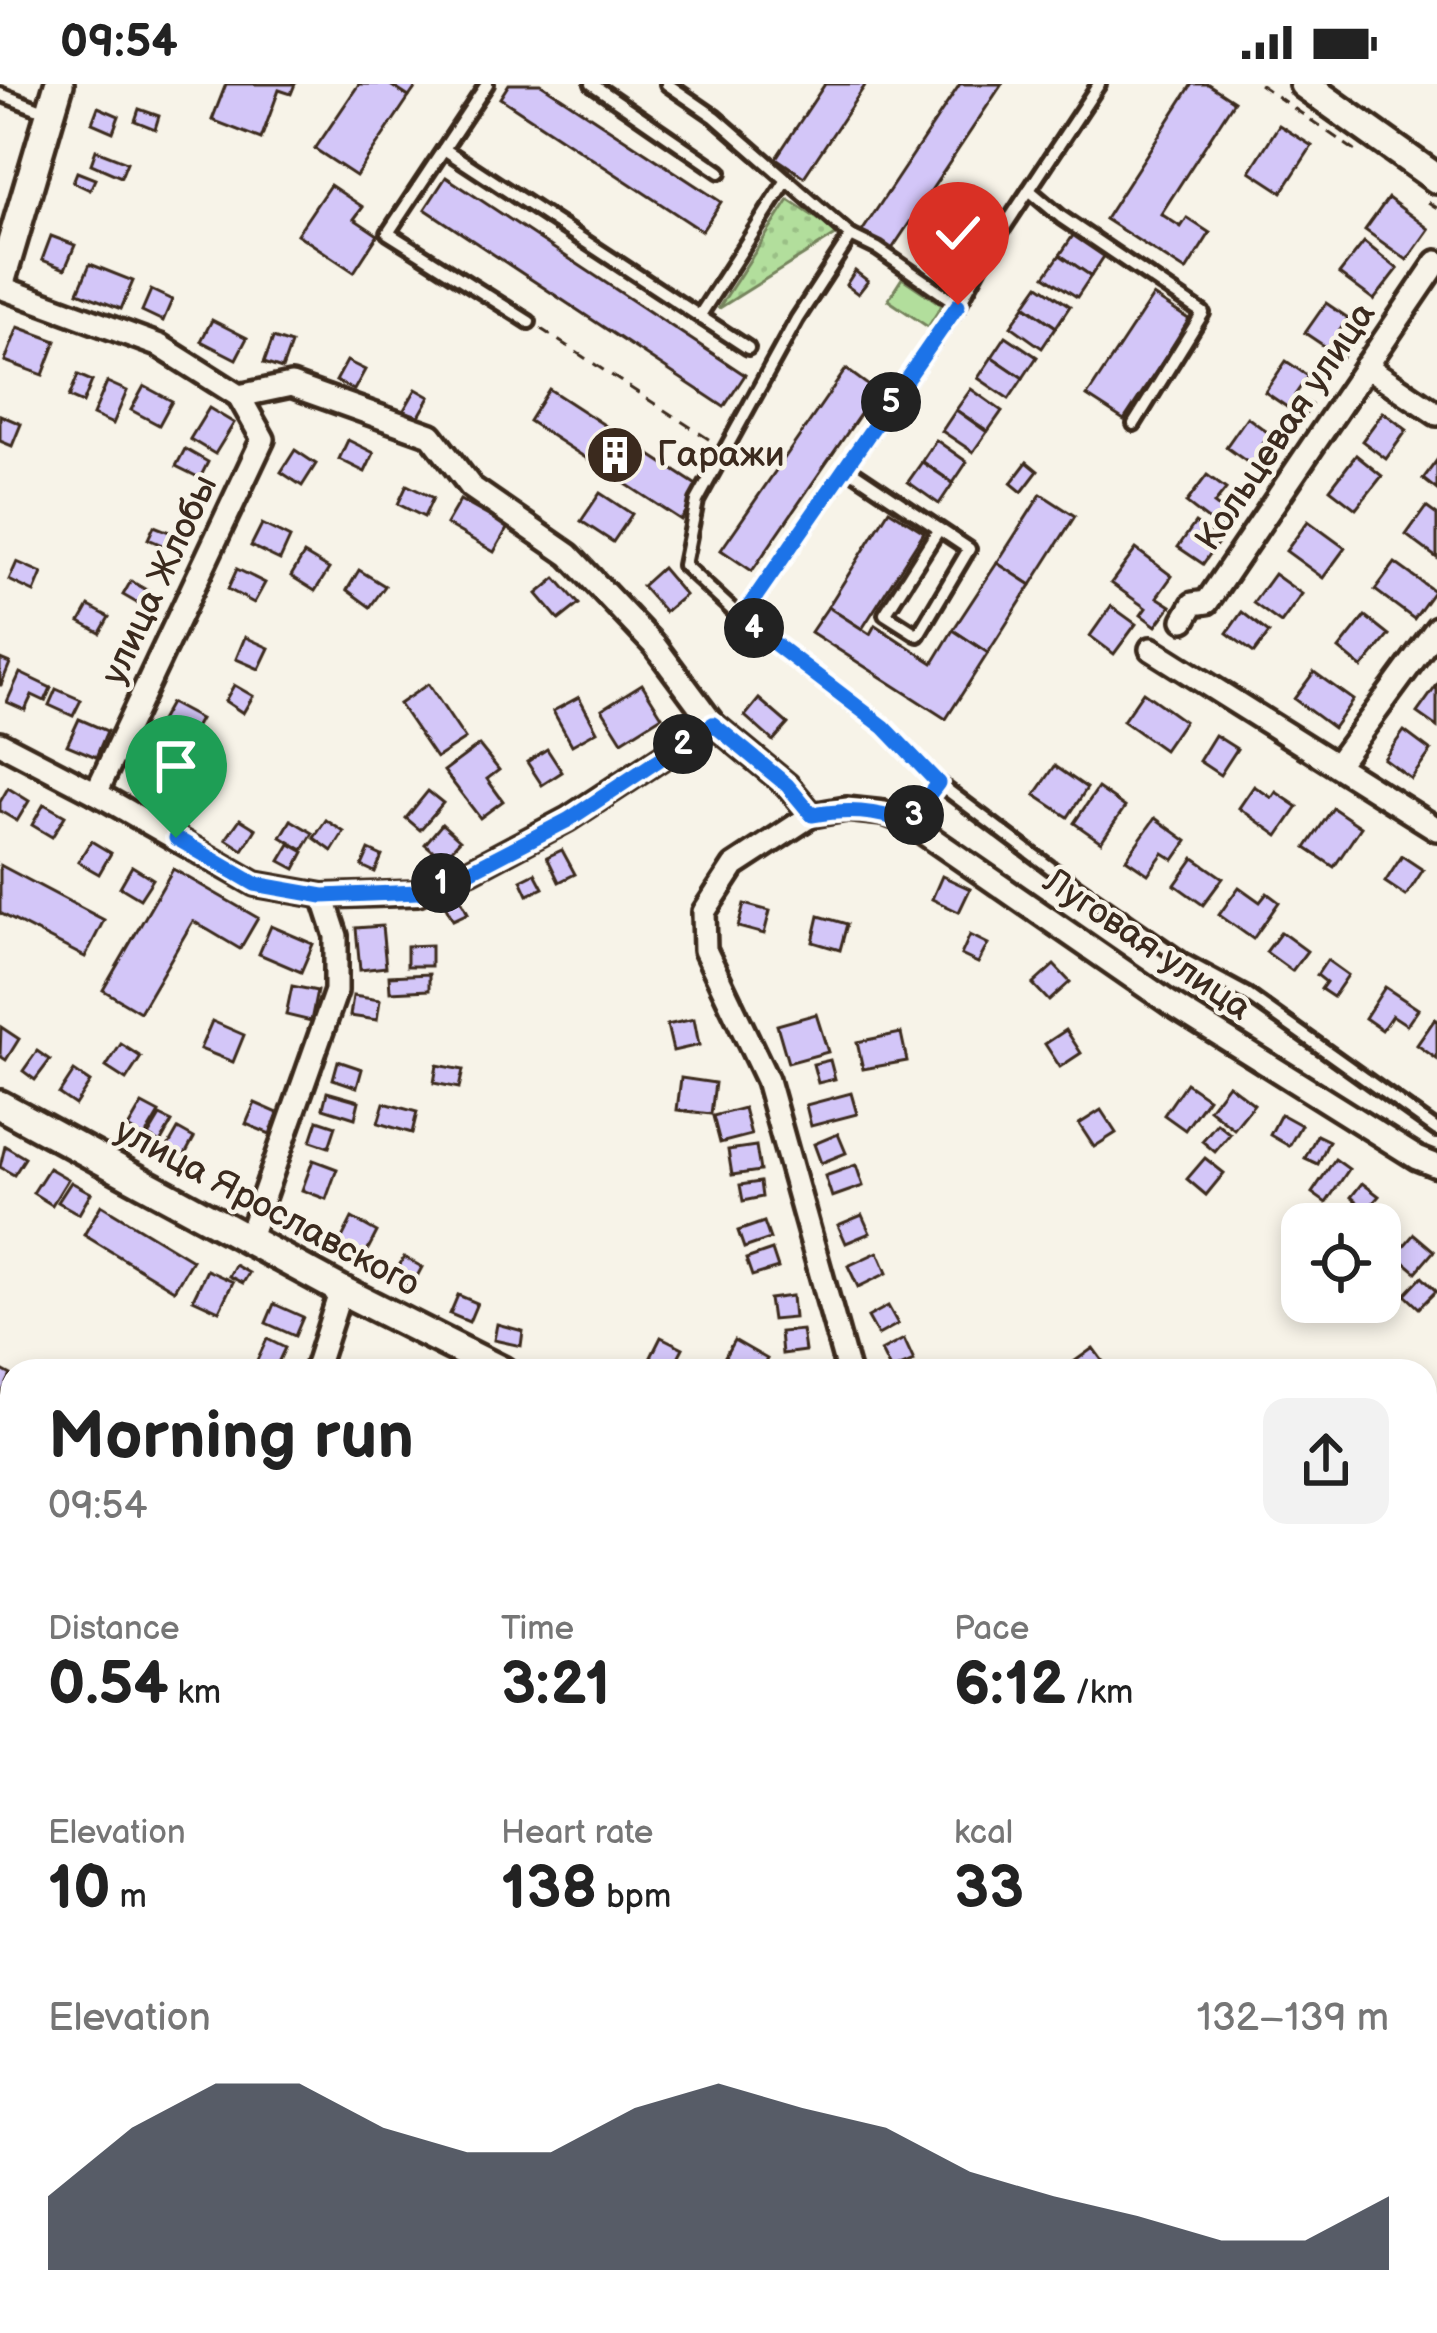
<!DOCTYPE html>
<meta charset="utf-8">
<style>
body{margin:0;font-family:"Balsamiq Sans",sans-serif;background:#f2f2f2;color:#222;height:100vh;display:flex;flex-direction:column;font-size:45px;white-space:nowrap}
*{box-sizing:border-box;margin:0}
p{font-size:39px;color:#767676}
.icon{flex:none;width:66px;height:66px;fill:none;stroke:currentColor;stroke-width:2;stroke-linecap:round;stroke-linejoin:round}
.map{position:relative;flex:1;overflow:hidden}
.sheet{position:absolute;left:0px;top:1275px;width:1437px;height:975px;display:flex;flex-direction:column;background:#fff;border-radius:36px 36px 0 0;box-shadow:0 6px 18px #0003}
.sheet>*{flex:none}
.fabs{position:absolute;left:1281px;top:1119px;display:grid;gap:24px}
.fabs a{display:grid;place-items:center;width:120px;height:120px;border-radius:24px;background:#fff;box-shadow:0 6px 18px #0003;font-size:60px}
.pin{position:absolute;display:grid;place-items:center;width:102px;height:102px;color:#fff;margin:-123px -51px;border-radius:50% 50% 50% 0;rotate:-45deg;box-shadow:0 0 12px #0007}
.pin .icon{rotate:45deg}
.km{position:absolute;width:60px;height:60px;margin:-30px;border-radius:50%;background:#222;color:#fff;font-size:33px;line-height:60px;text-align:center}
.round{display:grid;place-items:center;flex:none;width:126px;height:126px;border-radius:24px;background:#f2f2f2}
.summary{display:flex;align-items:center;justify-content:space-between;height:204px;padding:0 48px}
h1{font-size:66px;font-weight:700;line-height:90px}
.figures{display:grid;grid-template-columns:repeat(3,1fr);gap:18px;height:204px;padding:12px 48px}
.figures div{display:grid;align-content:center}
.figures b{font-size:60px;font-weight:700}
.figures small{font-size:33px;font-weight:400}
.figures p{font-size:33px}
.chart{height:336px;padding:24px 48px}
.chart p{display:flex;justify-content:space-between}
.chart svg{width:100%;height:216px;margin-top:12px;fill:#111827;opacity:.7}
.status{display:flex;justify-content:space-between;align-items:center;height:84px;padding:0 60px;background:#fff;direction:ltr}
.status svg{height:33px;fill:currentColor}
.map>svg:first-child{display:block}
.grass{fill:url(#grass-dots);stroke:#76845d;stroke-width:3}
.pitch{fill:#b2de9c;stroke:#76845d;stroke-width:3}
.building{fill:#d3c6f8;stroke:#3b2a1e;stroke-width:3}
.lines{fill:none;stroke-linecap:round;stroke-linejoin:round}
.service-casing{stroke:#3b2a1e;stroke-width:20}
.minor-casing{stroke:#3b2a1e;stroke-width:30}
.tertiary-casing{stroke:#3b2a1e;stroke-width:36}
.path{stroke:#3b2a1e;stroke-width:3;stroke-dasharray:12 9;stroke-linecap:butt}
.service{stroke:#f7f3e8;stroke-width:10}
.minor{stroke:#f7f3e8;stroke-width:21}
.tertiary{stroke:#f7f3e8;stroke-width:27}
.route-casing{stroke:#fff;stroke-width:24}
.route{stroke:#1a73e8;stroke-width:15}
.labels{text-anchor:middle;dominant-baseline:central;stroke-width:9;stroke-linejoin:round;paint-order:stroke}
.street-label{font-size:36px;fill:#3b2a1e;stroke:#f7f3e8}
.poi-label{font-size:36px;fill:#3b2a1e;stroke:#f7f3e8;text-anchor:start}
</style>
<div class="status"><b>09:54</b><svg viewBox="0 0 49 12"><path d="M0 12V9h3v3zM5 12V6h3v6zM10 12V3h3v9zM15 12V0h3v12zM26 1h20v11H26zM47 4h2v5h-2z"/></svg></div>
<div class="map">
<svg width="1437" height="2249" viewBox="0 0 1437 2249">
<defs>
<pattern id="grass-dots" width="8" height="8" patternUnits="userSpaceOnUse" patternTransform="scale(3)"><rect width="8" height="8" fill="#b2de9c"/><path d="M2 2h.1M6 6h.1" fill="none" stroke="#9abf86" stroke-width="1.8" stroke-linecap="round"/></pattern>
</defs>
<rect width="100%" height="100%" fill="#f7f3e8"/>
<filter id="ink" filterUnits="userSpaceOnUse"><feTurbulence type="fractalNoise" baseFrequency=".00833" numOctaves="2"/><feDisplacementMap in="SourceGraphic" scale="24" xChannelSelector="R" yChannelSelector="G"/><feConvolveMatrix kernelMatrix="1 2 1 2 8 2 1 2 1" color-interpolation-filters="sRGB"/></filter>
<g filter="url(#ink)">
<polygon class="grass" points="789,116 839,149 718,225"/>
<polygon class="pitch" points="902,194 942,221 928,243 888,216"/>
<g class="building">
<polygon points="226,0 295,0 291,10 279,6 261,55 212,36"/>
<polygon points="359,0 389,0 409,13 356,92 315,65"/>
<polygon points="389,0 418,0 409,13"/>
<polygon points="509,0 541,0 721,118 702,147 500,14"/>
<polygon points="825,0 866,0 804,93 776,74"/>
<polygon points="960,0 1002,0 890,168 861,149"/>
<polygon points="1192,0 1208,0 1234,17 1161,130 1181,143 1187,134 1210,149 1186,187 1105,135"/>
<polygon points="98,23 119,32 113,48 92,39"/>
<polygon points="139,25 159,32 155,45 135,37"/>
<polygon points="1279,41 1312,62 1282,108 1250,87"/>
<polygon points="96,66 127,78 121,93 91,80"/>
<polygon points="77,88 95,95 90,106 73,98"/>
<polygon points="446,93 745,291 724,323 425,125"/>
<polygon points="330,101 363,123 354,135 378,151 354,188 297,150"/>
<polygon points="1388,114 1429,145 1407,176 1365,146"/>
<polygon points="1074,150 1105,171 1091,192 1060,171"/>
<polygon points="51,152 75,161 65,185 42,176"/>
<polygon points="1364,158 1398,185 1374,216 1339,190"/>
<polygon points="1060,171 1091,192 1077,213 1045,192"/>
<polygon points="90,180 133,197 121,225 78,208"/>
<polygon points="855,187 868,197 858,210 846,201"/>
<polygon points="1039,201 1070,222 1056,243 1025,221"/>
<polygon points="151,206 172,216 163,237 142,227"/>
<polygon points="1153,212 1190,236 1124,336 1087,312"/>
<polygon points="1326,219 1348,234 1336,252 1351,262 1342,274 1305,249"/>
<polygon points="1025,222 1056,243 1042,264 1011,242"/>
<polygon points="212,236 247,254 236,275 201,257"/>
<polygon points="18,243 56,257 43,291 5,277"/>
<polygon points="1006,252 1037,273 1023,294 992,273"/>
<polygon points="273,254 291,260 282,285 264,279"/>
<polygon points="992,273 1023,294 1009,315 978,294"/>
<polygon points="347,277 365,286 354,306 336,297"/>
<polygon points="1286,277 1308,292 1295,311 1311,321 1303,334 1265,308"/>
<polygon points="846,285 876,307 752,487 721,466"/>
<polygon points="78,291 92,297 83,319 69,313"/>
<polygon points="107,298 127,307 113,340 93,331"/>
<polygon points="144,302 172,317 159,341 131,326"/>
<polygon points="416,305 430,313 418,334 404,326"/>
<polygon points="549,305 701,404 681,436 529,337"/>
<polygon points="971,305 1002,327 988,347 956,326"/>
<polygon points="209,324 234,339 215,370 190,355"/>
<polygon points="956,326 987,348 973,368 942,347"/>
<polygon points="1383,328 1407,346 1386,375 1362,357"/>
<polygon points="0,331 21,340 12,362 0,357"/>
<polygon points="1247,333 1270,350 1257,368 1270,376 1261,388 1226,363"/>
<polygon points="348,356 374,369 365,388 339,375"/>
<polygon points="936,356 967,378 953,399 922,377"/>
<polygon points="185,365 208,378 200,394 176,382"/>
<polygon points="295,366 316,380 302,402 281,388"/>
<polygon points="1356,371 1382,392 1356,425 1330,405"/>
<polygon points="1437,376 1437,406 1423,395"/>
<polygon points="922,378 953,399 939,420 908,398"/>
<polygon points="1027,378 1038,387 1022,408 1011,399"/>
<polygon points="1207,391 1226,405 1214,420 1231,433 1221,446 1186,419"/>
<polygon points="407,401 433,414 424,433 398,420"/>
<polygon points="600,409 632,430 613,458 581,437"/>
<polygon points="1041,410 1075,432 1031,501 997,479"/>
<polygon points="460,416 508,443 494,468 446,440"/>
<polygon points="1426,423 1437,431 1437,474 1406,451"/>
<polygon points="889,426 924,448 862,545 828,523"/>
<polygon points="1308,437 1345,464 1323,494 1286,467"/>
<polygon points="1195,439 1219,457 1203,480 1178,463"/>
<polygon points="262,440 290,454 280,476 251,462"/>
<polygon points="154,442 177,451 171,465 148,455"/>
<polygon points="1136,465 1172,492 1157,513 1171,522 1156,542 1141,531 1146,524 1111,499"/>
<polygon points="304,470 329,485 315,507 291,492"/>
<polygon points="17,478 42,489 34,508 9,496"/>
<polygon points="997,479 1031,501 988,569 953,546"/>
<polygon points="1395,479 1434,507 1414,535 1375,506"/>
<polygon points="662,484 685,511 665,528 642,502"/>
<polygon points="237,485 265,499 254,519 228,505"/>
<polygon points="359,486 385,502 370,523 347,506"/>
<polygon points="1274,490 1302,510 1281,539 1253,519"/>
<polygon points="556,494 579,520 559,536 537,510"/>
<polygon points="131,497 150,508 142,522 123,511"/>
<polygon points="89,522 109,533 100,549 80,538"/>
<polygon points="1111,522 1136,540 1114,570 1090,552"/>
<polygon points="828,523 870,550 875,541 933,579 953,546 988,569 946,635 811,548"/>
<polygon points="1242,528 1269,549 1254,569 1227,549"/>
<polygon points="1365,532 1389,551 1362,584 1339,565"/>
<polygon points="245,553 269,564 259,585 236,575"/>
<polygon points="0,575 10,579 1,601 0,601"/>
<polygon points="1314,588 1353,616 1333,644 1294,615"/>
<polygon points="20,589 51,604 45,617 32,611 25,626 7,618"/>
<polygon points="428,600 465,655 436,674 399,620"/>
<polygon points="642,600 662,632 622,657 602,625"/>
<polygon points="234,601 253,612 243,629 225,617"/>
<polygon points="1437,601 1437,643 1417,629"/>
<polygon points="56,605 81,616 73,632 49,621"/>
<polygon points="1143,608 1184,637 1164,666 1123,637"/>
<polygon points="579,613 597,647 572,661 553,627"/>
<polygon points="759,615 788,640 773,657 745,632"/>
<polygon points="170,619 200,635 185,662 155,646"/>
<polygon points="79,635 107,647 96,673 67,661"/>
<polygon points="1404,647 1431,667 1411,695 1384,675"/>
<polygon points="1215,651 1237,665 1220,691 1199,677"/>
<polygon points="479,661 499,686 487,695 503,717 480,734 444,687"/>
<polygon points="547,665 562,688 542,701 527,678"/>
<polygon points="169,681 192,693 179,719 155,707"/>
<polygon points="1055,682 1087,704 1068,733 1035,711"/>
<polygon points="1254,702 1272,714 1276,708 1298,723 1278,752 1239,724"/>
<polygon points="8,704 29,717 17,737 0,727 0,718"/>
<polygon points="1098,704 1125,723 1101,758 1074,739"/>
<polygon points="428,707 443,719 420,746 406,734"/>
<polygon points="44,720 65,732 52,753 32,741"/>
<polygon points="1333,724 1361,743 1334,783 1306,764"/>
<polygon points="1155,734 1187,757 1174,776 1163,769 1148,790 1126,775"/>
<polygon points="240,735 256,745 243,766 226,755"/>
<polygon points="291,736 313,749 303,766 281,753"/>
<polygon points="326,736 344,748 332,767 314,754"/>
<polygon points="442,740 460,756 443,775 425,760"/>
<polygon points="91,757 111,769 99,790 78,778"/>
<polygon points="290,760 304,768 295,785 280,777"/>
<polygon points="369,766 382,772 375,788 362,782"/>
<polygon points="562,766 575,790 559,798 547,773"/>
<polygon points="1402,772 1423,786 1406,812 1385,798"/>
<polygon points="1194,774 1223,794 1203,821 1175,801"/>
<polygon points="0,781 104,836 85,873 0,829"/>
<polygon points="132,782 153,795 140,815 120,803"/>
<polygon points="173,785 258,834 240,865 193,837 140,928 103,906"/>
<polygon points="535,789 543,804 528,811 521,796"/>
<polygon points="942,792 970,805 959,828 932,815"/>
<polygon points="1239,803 1260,818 1267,809 1279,818 1253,855 1219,831"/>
<polygon points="460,814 468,829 453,836 445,821"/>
<polygon points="744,820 770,827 764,850 738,843"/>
<polygon points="819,832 847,840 840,866 813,858"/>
<polygon points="271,842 313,860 301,888 259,870"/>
<polygon points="382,842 386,883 360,886 356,844"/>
<polygon points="1281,848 1307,867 1292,887 1266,868"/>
<polygon points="970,851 988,860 978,879 961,871"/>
<polygon points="431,861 431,882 407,882 407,862"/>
<polygon points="1327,876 1348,891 1333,913 1321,905 1326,898 1317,891"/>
<polygon points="1054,881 1070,898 1049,917 1033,900"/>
<polygon points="429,890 429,906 390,908 389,892"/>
<polygon points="292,902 317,907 311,937 286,931"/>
<polygon points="1385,903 1418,925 1407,941 1392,931 1382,946 1365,934"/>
<polygon points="353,912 380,916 377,936 350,932"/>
<polygon points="816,930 828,968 788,979 777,941"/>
<polygon points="694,935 699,961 673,967 667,941"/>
<polygon points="1435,935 1437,936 1437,975 1417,961"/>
<polygon points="212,937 244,951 233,978 200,965"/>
<polygon points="1,943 19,955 6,976 0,972"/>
<polygon points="1066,946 1081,969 1060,983 1045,960"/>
<polygon points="901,949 907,977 863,985 857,958"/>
<polygon points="121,960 141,973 126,996 106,983"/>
<polygon points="37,967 50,976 35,996 23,987"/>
<polygon points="830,976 835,995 818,999 813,980"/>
<polygon points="338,977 362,985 357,1003 333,995"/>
<polygon points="437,981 463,986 459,1004 434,999"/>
<polygon points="74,987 90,998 75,1021 59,1010"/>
<polygon points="681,994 715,999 711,1030 677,1026"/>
<polygon points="1186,999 1208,1014 1185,1046 1164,1031"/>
<polygon points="1228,1000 1254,1020 1234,1045 1209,1025"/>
<polygon points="327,1008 359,1017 355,1034 323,1024"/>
<polygon points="851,1009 857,1030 811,1042 806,1021"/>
<polygon points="255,1019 278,1029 270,1050 246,1040"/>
<polygon points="384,1019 417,1028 412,1049 378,1039"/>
<polygon points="142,1020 159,1029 144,1054 128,1044"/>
<polygon points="744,1024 751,1051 720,1059 713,1032"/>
<polygon points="1101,1026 1116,1049 1094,1063 1079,1040"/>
<polygon points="1281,1030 1301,1041 1289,1062 1270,1051"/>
<polygon points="160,1032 172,1038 160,1059 148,1052"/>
<polygon points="318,1036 336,1042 329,1063 311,1057"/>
<polygon points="1217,1039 1230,1050 1215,1068 1202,1057"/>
<polygon points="178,1045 194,1054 182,1076 166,1066"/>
<polygon points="838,1050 846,1069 821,1079 814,1060"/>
<polygon points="1317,1051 1329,1057 1318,1080 1305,1074"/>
<polygon points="5,1062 25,1074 14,1091 0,1083"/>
<polygon points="756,1062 760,1087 732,1091 728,1066"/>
<polygon points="1205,1074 1224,1089 1206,1111 1187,1095"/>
<polygon points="1335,1075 1349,1085 1326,1119 1312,1109"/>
<polygon points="313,1076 337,1085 326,1115 302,1106"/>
<polygon points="856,1081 863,1102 832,1113 825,1092"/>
<polygon points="49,1084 68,1095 52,1121 33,1109"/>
<polygon points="71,1098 91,1109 79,1130 58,1118"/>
<polygon points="760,1098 762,1113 743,1117 740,1101"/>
<polygon points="1362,1099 1379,1112 1367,1126 1351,1113"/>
<polygon points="101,1121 192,1176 174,1206 84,1151"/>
<polygon points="862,1131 870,1149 846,1159 838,1141"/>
<polygon points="352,1134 377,1148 364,1173 339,1160"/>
<polygon points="764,1138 770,1155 744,1164 738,1147"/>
<polygon points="1414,1150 1434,1167 1416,1188 1396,1171"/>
<polygon points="772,1166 778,1184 752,1192 746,1175"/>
<polygon points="878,1168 887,1189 858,1203 848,1182"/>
<polygon points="404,1173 422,1183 411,1204 393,1193"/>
<polygon points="235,1181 249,1189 243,1199 229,1192"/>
<polygon points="207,1186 233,1198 219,1227 193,1215"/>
<polygon points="1422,1193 1436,1207 1419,1224 1405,1211"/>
<polygon points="458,1211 477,1219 469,1238 450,1230"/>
<polygon points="792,1212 794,1234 772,1236 769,1215"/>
<polygon points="274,1220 303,1233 295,1252 266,1239"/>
<polygon points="888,1222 898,1240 878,1251 868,1233"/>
<polygon points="497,1240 523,1247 521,1262 494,1256"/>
<polygon points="802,1246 805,1267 782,1270 780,1248"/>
<polygon points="661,1253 683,1264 671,1287 644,1287"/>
<polygon points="267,1255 285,1264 274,1287 252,1287"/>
<polygon points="904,1255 914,1277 891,1287 881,1267"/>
<polygon points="734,1256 767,1275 760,1287 746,1287 724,1274"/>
<polygon points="1093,1264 1110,1287 1065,1287 1064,1285"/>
<polygon points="0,1285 11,1291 1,1312 0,1312"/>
<polygon points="3,1394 12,1399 12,1435 0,1429"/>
<polygon points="12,1648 12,1680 0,1672"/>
<polygon points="11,1763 12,1764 12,1790 0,1782"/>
<polygon points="1425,1822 1437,1823 1437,1856 1425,1855"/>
<rect x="1425" y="1864" width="12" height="13"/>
<polygon points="1425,1932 1437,1934 1437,1962 1425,1960"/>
<polygon points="3,2033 12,2038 12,2061 0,2055"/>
<polygon points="1425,2088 1437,2090 1437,2119 1425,2117"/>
<polygon points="24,2239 55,2249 21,2249"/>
</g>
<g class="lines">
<g class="service-casing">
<g id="service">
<polyline points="487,0 388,149 529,238"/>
<polyline points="592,0 720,88"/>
<polyline points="667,0 715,33 851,152 878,165 959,221"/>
<polyline points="0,10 47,28"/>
<polyline points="444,65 748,264"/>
<polyline points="1029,106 1061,133 1203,229 1134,340"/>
<polyline points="851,152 797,235 697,417 684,481 741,534 884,643 938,699 1052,785 1183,876 1246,910 1437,1046"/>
<polyline points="700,231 787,96"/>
<polyline points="846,383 969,465 918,551 885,530 939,445"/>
<polyline points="741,534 959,221 986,171 1099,0"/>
<polyline points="908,738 938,699"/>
</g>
</g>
<g class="minor-casing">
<g id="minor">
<polyline points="0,203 160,262 239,312 291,301 431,351 471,403 569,471 655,562 713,640 787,701 812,731"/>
<polyline points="1366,282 1437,330"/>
<polyline points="1184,536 1193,520 1207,518 1437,178"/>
<polyline points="1151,565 1437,745"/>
<polyline points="0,659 96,709 255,800 323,812 418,809 470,787 568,735 713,640"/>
<polyline points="1338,679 1437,544"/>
<polyline points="96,709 263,355 239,312"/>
<polyline points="248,1156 336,907 336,852 323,812"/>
<polyline points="315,1287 341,1206"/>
<polyline points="848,1287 767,996 705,866 704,828 734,782 812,731 846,725 884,729 908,738 1168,918 1417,1074 1437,1082"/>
<polyline points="0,1346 12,1352"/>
<polyline points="0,1706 12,1714"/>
<polyline points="0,1905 12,1880"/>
<polyline points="1425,2040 1437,2041"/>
<polyline points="0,2168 12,2171"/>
<polyline points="232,2238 247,2249"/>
<polyline points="660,2238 661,2249"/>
<polyline points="1143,2238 1146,2249"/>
</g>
</g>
<g class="tertiary-casing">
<g id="tertiary">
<polyline points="1304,0 1437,95"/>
<polyline points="0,199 59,0"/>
<polyline points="0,1021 341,1206 502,1287"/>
<polyline points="1425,1639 1437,1639"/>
</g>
</g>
<g class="path">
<polyline points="1259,0 1361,71"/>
<polyline points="1428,118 1437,124"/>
<polyline points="541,245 713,358"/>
</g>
<use href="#service" class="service"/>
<use href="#minor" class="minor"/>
<use href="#tertiary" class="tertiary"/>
</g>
</g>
<g class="lines" filter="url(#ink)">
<g class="route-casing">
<path id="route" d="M176,754L255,800L323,812L418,808L470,787L568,736L713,640L787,701L812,731C847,725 875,726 908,739L938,699L884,643L741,534L958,221"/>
</g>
<use href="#route" class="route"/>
</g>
<defs>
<g id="building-disc" transform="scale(3)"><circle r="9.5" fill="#3b2a1e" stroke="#f7f3e8"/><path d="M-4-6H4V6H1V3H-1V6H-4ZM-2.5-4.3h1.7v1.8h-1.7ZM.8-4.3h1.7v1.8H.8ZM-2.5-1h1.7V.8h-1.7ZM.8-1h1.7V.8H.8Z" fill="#fff"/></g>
</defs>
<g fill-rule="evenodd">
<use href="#building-disc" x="615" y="371"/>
</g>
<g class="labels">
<g class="street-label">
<text transform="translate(1286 343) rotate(-56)">Кольцевая улица</text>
<text transform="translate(160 496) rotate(-65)">улица Жлобы</text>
<text transform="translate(1147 861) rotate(34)">Луговая улица</text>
<text transform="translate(267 1124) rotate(28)">улица Ярославского</text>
</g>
<g class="poi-label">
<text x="657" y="371">Гаражи</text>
</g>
</g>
</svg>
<div class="fabs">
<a><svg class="icon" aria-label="locate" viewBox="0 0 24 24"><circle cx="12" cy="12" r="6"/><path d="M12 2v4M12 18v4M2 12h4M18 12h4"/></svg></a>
</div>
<div class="pin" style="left:176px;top:754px;background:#1e9e55"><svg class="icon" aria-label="arrive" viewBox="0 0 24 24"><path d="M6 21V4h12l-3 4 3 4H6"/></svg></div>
<div class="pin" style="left:958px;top:221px;background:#d93025"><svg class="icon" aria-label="check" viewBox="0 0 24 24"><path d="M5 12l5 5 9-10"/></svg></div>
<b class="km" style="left:441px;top:799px">1</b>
<b class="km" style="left:683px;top:660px">2</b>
<b class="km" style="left:914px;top:731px">3</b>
<b class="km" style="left:754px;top:544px">4</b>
<b class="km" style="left:891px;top:318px">5</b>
<section class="sheet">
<div class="summary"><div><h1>Morning run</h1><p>09:54</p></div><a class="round"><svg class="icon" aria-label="share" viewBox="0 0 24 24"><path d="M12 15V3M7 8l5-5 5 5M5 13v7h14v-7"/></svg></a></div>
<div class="figures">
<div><p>Distance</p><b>0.54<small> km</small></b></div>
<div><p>Time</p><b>3:21</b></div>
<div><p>Pace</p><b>6:12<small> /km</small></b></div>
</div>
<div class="figures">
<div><p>Elevation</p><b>10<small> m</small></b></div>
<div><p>Heart rate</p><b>138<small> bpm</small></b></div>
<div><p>kcal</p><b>33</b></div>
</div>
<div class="chart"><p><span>Elevation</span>132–139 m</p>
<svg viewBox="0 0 160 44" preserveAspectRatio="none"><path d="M0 44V29L10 15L20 6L30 6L40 15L50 20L60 20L70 11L80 6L90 11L100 15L110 24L120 29L130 33L140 38L150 38L160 29V44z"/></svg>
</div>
</section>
</div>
